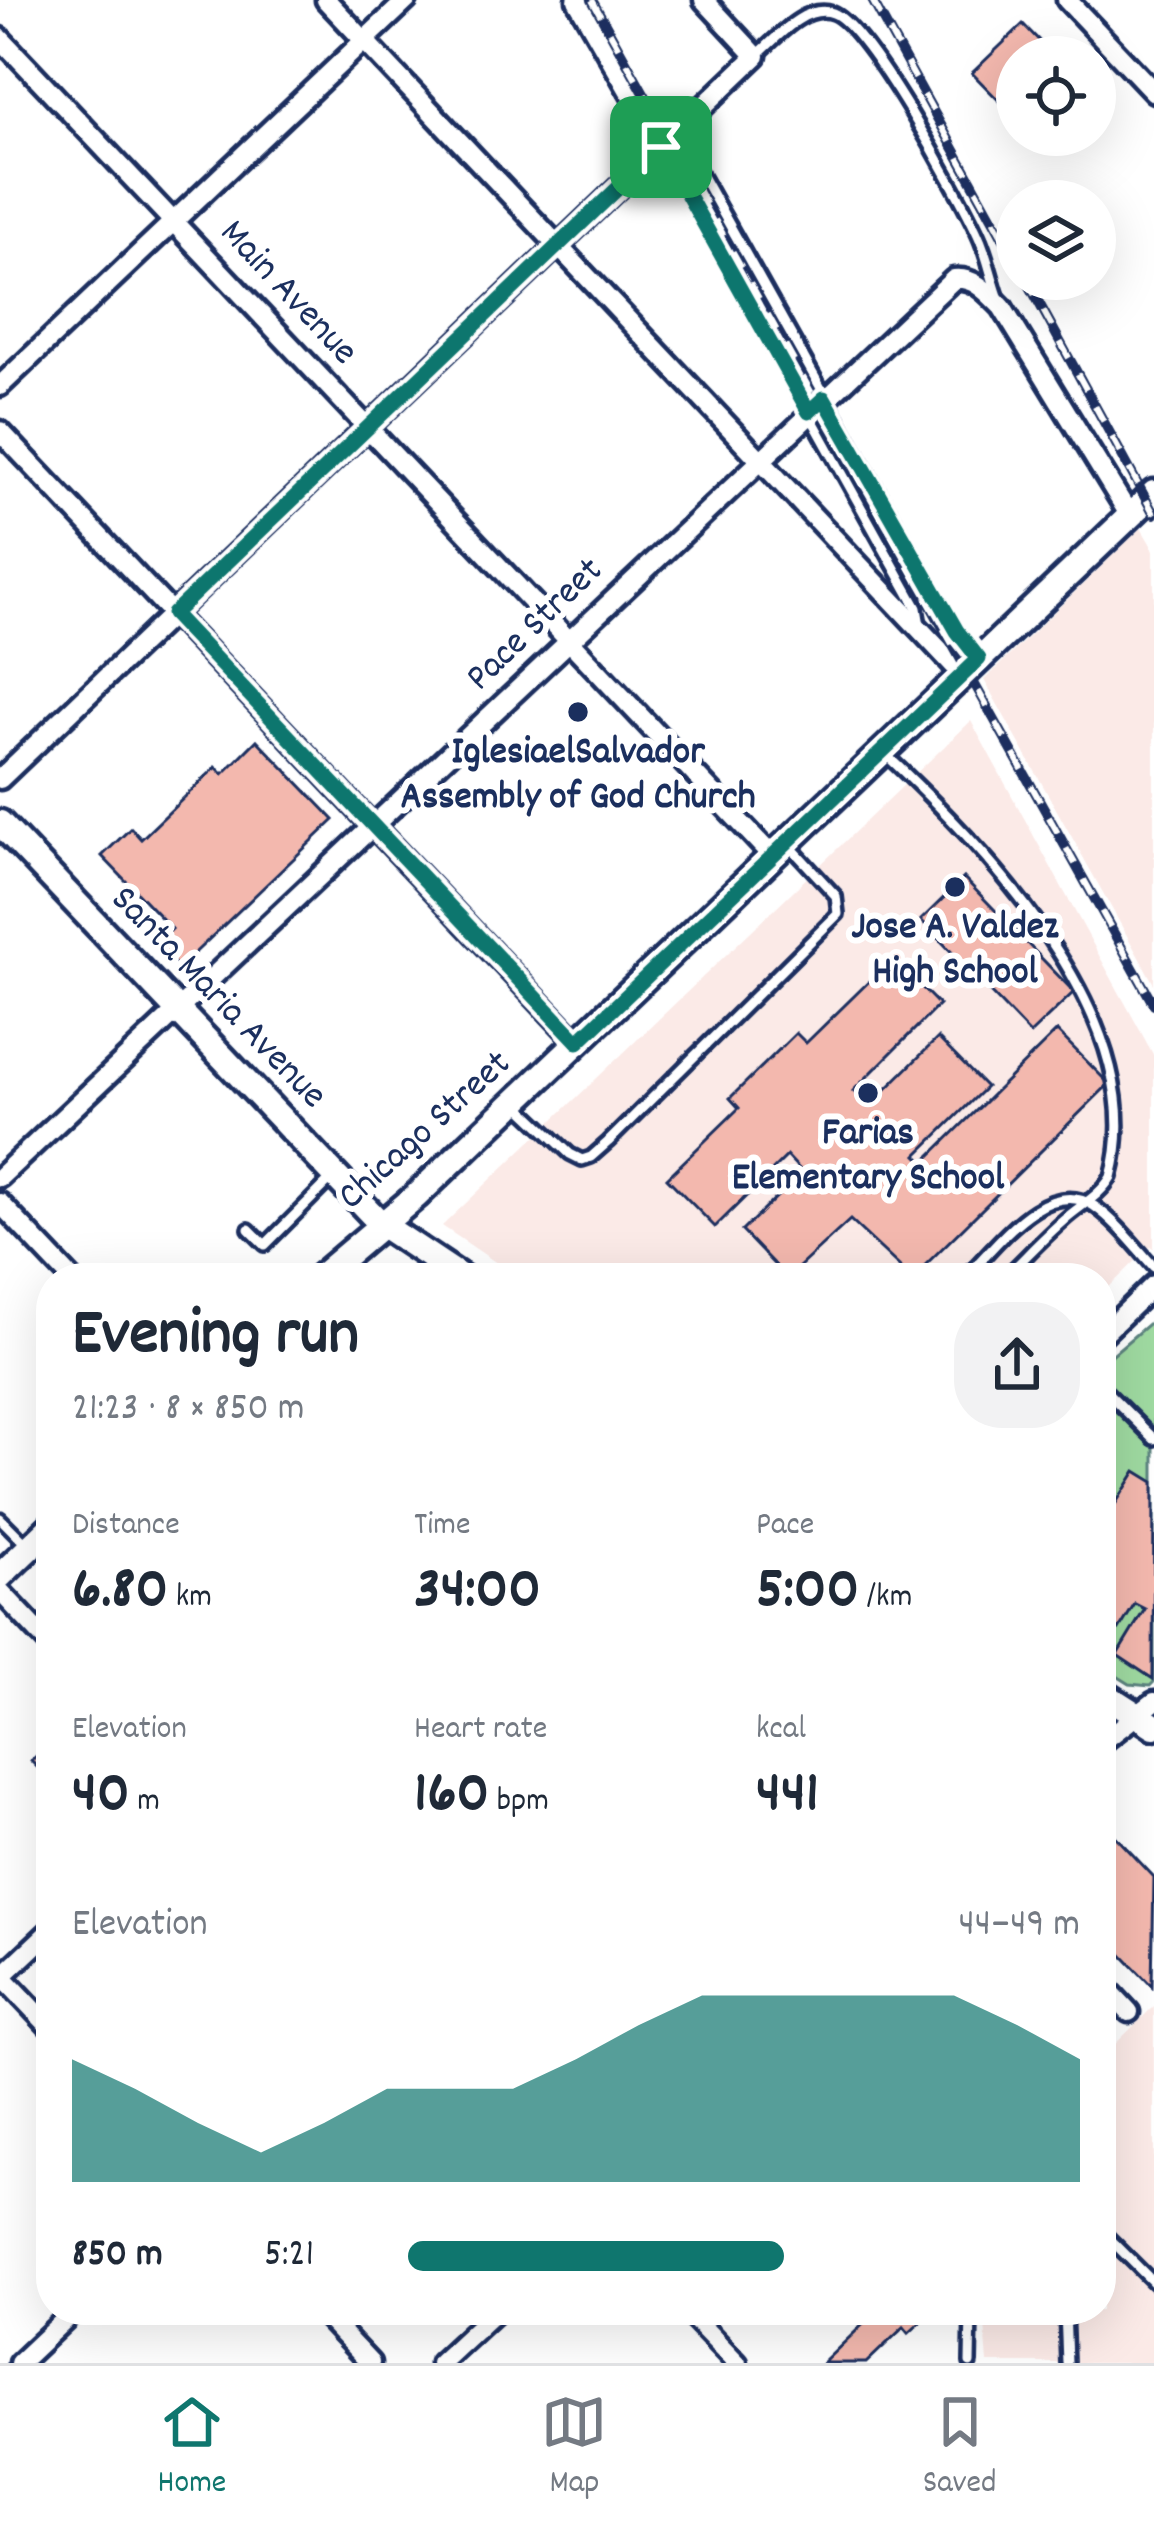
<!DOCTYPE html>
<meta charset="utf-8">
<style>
body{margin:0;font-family:Dekko,sans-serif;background:#f2f2f3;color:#1f2937;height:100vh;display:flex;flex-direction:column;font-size:45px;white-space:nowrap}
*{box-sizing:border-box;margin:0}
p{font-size:39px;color:#747a83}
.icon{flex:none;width:66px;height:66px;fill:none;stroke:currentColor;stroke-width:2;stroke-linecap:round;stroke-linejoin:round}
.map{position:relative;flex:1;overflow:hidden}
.side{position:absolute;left:36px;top:1263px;width:1080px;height:1062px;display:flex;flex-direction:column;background:#fff;border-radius:48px;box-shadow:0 12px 48px #0002}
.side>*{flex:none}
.buttons{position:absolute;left:996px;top:36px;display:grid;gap:24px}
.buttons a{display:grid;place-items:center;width:120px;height:120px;border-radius:50%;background:#fff;box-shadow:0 12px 48px #0002;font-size:60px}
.pin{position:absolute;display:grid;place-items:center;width:102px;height:102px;color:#fff;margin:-51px;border-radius:24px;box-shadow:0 6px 18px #0006}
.round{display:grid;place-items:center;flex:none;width:126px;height:126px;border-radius:48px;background:#f2f2f3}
.headline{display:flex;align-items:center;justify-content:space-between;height:204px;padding:0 36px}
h1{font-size:66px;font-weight:700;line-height:90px}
.stats{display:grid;grid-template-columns:repeat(3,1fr);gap:18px;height:204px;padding:12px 36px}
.stats div{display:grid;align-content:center}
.stats b{font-size:60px;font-weight:700}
.stats small{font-size:33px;font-weight:400}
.stats p{font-size:33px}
.chart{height:336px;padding:24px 36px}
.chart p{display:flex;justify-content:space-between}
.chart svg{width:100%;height:216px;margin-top:12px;fill:#0f766e;opacity:.7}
ul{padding:0 36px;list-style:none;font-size:39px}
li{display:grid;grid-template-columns:192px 144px 1fr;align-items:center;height:90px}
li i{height:30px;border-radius:15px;background:#0f766e}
.tabs{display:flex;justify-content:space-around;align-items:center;height:168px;border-top:3px solid #e0e1e3;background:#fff;font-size:33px;color:#747a83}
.tabs a{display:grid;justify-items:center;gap:6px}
.tabs .current{color:#0f766e}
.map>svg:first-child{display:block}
.built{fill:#fbeae7}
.green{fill:#9fdaa1;stroke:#5d8480;stroke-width:3}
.building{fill:#f3b8ae;stroke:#1b2f5e;stroke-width:3}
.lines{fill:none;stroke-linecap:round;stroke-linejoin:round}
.lane-casing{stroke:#1b2f5e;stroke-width:18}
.street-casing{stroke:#1b2f5e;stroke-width:27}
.secondary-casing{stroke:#1b2f5e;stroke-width:33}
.lane{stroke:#fff;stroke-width:9}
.street{stroke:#fff;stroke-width:18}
.secondary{stroke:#fff;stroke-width:24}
.rail-casing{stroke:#1b2f5e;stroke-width:10}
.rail{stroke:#fff;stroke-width:6;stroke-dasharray:18;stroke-linecap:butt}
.route-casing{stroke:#fff;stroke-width:24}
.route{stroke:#0f766e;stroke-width:15}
.poi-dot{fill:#1b2f5e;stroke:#fff;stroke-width:4.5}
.labels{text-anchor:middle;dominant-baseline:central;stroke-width:12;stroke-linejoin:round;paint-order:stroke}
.street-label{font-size:39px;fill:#1b2f5e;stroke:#fff}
.poi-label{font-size:39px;font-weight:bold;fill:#1b2f5e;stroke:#fff}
</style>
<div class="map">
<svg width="1154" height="2363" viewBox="0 0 1154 2363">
<rect width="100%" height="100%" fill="#fff"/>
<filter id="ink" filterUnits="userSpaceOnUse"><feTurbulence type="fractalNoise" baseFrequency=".00833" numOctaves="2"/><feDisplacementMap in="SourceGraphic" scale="24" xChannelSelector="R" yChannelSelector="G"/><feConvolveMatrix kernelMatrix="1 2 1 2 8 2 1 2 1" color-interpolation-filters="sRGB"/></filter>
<g filter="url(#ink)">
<g class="built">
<polygon points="1141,528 1154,550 1154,984 984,680"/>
<polygon points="971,721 1154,1056 1154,1248 1151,1246 1101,1295 1101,1278 519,1278 442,1226"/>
<polygon points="1154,2006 1154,2363 988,2363 984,2310 1101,2310 1101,2058"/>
</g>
<polygon class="green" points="1154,1319 1154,1682 1150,1686 1130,1684 1101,1666 1101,1364"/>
<g class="building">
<polygon points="1023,24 1055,57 1017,57 1017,106 1010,112 972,73"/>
<polygon points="257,740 334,820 179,968 156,945 172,929 102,856 131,828 141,839 216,767 223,774"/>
<polygon points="964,878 1074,992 1030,1034 921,920"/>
<polygon points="893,958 939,1005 853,1091 869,1106 938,1038 986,1087 917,1155 924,1162 1057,1031 1109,1084 912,1278 850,1220 787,1278 742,1231 802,1172 787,1156 715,1227 667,1178 739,1108 730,1098 796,1033 806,1043"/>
<polygon points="1136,1471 1154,1482 1153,1679 1117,1655 1145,1609 1135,1604 1119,1630 1101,1619 1101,1527"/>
<polygon points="51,1742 51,1779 50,1780 31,1761"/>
<polygon points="1101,1821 1154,1877 1152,1986 1101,1933"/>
<polygon points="878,2310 910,2310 921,2322 909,2333 904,2327 866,2363 823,2363"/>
</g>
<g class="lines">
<g class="lane-casing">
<g id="lane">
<path d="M756,56C775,40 804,3 833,13C867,25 960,195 978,235C987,254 991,276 998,296"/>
<polyline points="678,133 957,631 979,659"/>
<polyline points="661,147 917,608 920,625"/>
<path d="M883,752C982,845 1154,1019 1111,1177C1100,1196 1079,1206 1064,1220C1043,1238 1024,1259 1004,1278"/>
<polyline points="515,1102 570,1154 582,1160 591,1157 608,1142 838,914 836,896 789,845"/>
<polyline points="249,1229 265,1245 331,1179"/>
<path d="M964,1278C995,1248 1045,1175 1094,1206C1116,1221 1136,1247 1154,1267"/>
<polyline points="1101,1386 1154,1439"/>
<polyline points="0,1518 26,1544"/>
<polyline points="1101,2238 1105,2234 1154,2283"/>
<polyline points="1065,2310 1067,2363"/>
<polyline points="970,2363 971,2310"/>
</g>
</g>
<g class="street-casing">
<g id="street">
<polyline points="326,0 963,675"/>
<polyline points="577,0 661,147"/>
<polyline points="1067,0 1154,92"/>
<polyline points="0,38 773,857"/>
<polyline points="0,386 407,0"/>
<polyline points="0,431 577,1042"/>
<polyline points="0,779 756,56 704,0"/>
<path d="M0,1177L954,279C975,277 988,293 1002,307L1130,516"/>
<polyline points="0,1203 71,1278"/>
<polyline points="1101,1336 1154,1285"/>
<polyline points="0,1591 51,1645"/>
<polyline points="1101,1743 1154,1702"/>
<polyline points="0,1974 51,2028"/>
<polyline points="0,1978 51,1930"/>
<polyline points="1101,1982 1129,2012"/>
<polyline points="320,2310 370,2363"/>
<polyline points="686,2310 737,2363"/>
<polyline points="19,2363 75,2310"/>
<polyline points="440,2363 497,2310"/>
</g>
</g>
<g class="secondary-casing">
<g id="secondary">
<polyline points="0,823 381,1224 462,1278"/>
<polyline points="319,1278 416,1196 1154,493"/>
<polyline points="0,1576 51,1527"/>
<polyline points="1101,1692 1154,1726"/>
</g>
</g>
<use href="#lane" class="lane"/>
<use href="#street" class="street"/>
<use href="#secondary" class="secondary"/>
<g class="rail-casing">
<g id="rail">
<polyline points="592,0 1154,1005"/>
<polyline points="872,0 1017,263"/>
<polyline points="1026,279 1154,514"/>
</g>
</g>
<use href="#rail" class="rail"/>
</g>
</g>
<g class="lines" filter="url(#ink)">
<g class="route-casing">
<polygon id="route" points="661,147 809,412 824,398 957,631 979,659 578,1042 173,614"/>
</g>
<use href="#route" class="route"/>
</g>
<g class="poi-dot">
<circle cx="578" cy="712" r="12"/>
<circle cx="955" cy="887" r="12"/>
<circle cx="868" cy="1093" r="12"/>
</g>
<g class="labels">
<g class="street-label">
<text transform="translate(287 294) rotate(47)">Main Avenue</text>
<text transform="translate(536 626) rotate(-44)">Pace Street</text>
<text transform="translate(217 999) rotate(46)">Santa Maria Avenue</text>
<text transform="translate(426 1132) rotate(-42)">Chicago Street</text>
</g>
<g class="poi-label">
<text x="578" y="754">IglesiaelSalvador<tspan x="578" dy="45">Assembly of God Church</tspan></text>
<text x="955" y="929">Jose A. Valdez<tspan x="955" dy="45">High School</tspan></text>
<text x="868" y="1135">Farias<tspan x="868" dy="45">Elementary School</tspan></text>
</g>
</g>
</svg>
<div class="buttons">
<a><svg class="icon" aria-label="locate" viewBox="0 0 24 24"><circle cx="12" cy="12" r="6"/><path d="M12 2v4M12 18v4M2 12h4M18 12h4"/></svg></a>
<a><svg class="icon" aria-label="layers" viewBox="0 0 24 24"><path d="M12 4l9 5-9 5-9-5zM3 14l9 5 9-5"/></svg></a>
</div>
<div class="pin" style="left:661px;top:147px;background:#1e9e55"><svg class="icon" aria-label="arrive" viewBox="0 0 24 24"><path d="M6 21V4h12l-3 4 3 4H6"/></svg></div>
<section class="side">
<div class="headline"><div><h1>Evening run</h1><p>21:23 · 8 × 850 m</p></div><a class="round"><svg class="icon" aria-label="share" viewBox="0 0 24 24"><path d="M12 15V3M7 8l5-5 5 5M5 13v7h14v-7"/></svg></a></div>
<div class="stats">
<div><p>Distance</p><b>6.80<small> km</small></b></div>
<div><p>Time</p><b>34:00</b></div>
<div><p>Pace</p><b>5:00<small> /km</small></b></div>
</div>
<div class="stats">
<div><p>Elevation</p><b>40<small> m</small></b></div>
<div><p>Heart rate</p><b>160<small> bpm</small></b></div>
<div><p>kcal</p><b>441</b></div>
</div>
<div class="chart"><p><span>Elevation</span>44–49 m</p>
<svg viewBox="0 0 160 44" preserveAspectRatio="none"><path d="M0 44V19L10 25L20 32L30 38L40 32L50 25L60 25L70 25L80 19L90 12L100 6L110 6L120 6L130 6L140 6L150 12L160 19V44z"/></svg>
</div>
<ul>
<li><b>850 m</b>5:21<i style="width:56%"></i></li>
</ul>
</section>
</div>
<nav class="tabs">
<a class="current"><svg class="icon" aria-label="home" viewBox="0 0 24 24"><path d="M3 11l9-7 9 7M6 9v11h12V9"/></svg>Home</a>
<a><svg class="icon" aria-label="map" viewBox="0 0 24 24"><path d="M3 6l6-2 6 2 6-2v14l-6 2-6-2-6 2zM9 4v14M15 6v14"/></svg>Map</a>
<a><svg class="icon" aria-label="saved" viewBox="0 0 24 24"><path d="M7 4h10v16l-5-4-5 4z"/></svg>Saved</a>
</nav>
